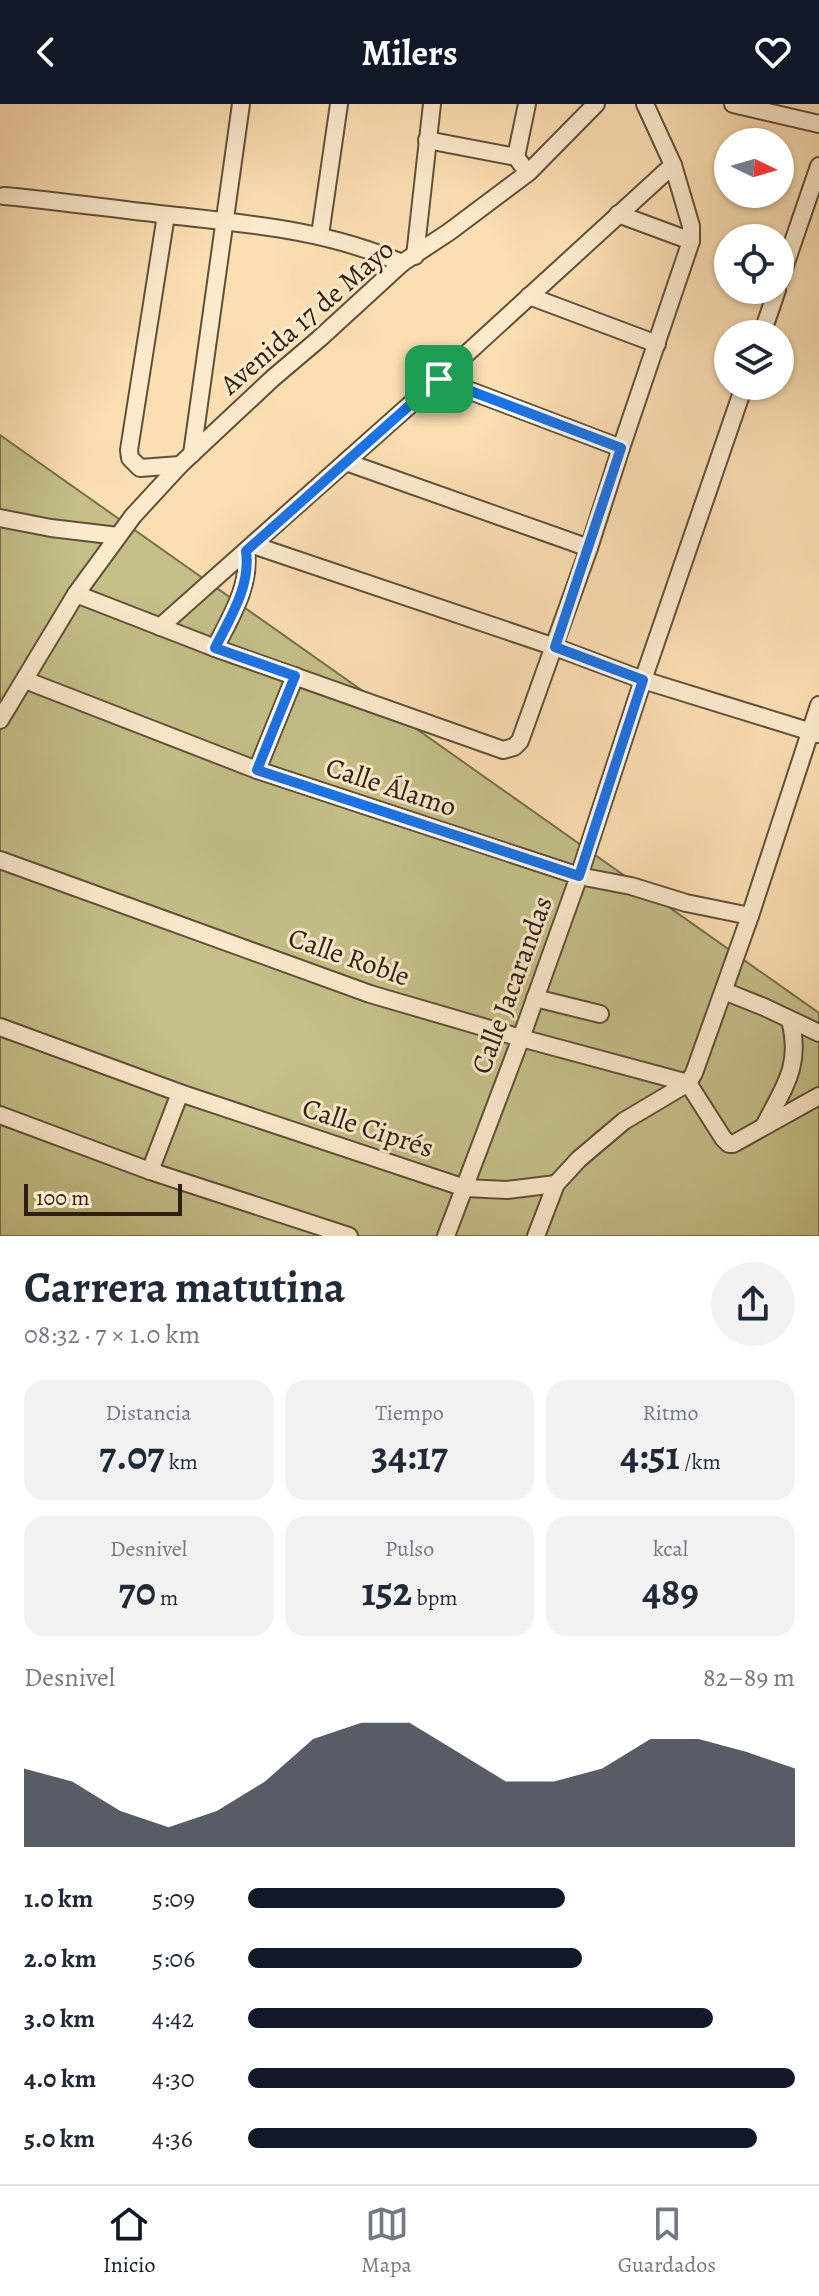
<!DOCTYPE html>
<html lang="es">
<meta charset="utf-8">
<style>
body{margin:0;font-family:Alegreya,serif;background:#f2f2f3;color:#1f2937;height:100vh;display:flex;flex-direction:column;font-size:30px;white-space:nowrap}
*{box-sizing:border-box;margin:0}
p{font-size:26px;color:#747a83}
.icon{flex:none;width:44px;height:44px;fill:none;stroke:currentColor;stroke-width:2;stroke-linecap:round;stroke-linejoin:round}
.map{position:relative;height:1132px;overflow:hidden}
.panel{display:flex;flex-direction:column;background:#fff;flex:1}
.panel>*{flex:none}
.needle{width:52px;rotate:95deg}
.buttons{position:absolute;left:714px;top:24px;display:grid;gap:16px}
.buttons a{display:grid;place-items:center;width:80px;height:80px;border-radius:50%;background:#fff;box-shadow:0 2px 6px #0004;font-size:40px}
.scale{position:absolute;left:24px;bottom:20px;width:158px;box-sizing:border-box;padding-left:8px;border:4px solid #2e2011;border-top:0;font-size:22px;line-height:28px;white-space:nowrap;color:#2e2011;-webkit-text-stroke:6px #fceacd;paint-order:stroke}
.pin{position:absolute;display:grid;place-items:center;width:68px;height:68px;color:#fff;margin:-34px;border-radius:16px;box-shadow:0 4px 12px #0006}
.round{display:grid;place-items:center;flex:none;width:84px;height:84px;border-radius:42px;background:#f2f2f3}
.head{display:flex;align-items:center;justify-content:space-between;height:136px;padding:0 24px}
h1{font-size:44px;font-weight:700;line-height:60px}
.metrics{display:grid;grid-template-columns:repeat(3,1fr);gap:12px;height:136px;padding:8px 24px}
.metrics div{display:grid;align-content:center;border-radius:20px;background:#f2f2f3;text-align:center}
.metrics b{font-size:40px;font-weight:700}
.metrics small{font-size:22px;font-weight:400}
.metrics p{font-size:22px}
.chart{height:224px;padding:16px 24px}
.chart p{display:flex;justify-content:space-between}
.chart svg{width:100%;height:144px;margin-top:8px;fill:#111827;opacity:.7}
ul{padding:0 24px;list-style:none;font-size:26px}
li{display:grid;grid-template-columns:128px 96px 1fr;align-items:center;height:60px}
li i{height:20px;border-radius:10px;background:#111827}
header{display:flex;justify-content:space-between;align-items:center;height:104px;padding:0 24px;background:#111827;color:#fff;font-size:36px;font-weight:700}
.tabs{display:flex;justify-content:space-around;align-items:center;height:112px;border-top:2px solid #e0e1e3;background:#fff;font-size:22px;color:#747a83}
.tabs a{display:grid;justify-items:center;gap:4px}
.tabs .selected{color:#111827}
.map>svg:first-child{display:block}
.green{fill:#c4c088;stroke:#79704c;stroke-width:2}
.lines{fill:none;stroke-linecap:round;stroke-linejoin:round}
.minor-casing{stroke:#615039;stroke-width:20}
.minor{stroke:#fceacd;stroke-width:16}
.route-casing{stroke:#fff;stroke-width:16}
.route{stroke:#1a73e8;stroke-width:10}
.labels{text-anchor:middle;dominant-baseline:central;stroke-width:6;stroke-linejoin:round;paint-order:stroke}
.street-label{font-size:28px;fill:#2e2011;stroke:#fceacd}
</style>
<header><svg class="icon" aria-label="back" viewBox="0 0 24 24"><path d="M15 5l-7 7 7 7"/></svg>Milers<svg class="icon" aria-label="heart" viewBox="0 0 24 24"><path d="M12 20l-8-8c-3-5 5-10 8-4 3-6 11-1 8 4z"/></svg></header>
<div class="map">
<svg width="819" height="1132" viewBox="0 0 819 1132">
<rect width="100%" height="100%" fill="#fbdeb2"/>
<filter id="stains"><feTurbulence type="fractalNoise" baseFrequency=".0025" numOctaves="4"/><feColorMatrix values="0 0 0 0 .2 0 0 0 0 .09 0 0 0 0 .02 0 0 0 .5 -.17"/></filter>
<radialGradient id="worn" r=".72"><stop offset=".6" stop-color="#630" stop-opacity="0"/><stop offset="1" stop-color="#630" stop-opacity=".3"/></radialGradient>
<polygon class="green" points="0,331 819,909 819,1132 0,1132"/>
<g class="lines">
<g class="minor-casing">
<g id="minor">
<polyline points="733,0 819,20"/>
<polyline points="427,36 516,53"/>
<polyline points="522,61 516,53 527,0"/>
<path d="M4,92C59,97 114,105 169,111C250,120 326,126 402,159"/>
<polyline points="618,110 691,137"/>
<polyline points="166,111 129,346 130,354 140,364 180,361"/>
<polyline points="320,131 339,0"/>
<polyline points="415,152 432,0"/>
<polyline points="780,176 819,62"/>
<polyline points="529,192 657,240"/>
<polyline points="762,230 777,186"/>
<polyline points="439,275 621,344"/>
<polyline points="192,350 241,0"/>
<polyline points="346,358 589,444"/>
<polyline points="0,414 51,424 118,432"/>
<polyline points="253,441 555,543 643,576 818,630"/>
<polyline points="76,490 215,544 503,646 514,643 520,637 589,444 621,344 691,137 691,122 673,61 645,0"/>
<polyline points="160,523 439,275 673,61"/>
<path d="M215,544C230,514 251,482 246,447"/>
<polyline points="25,576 257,666 579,772 631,782 686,799 750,812"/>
<polyline points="0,616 76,490 133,412 180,361 273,274 319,235 402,159 449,128 529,68 596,0"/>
<polyline points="257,666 295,572"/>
<polyline points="0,756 370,890 521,934 688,979 723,1034 729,1040 733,1040 819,992"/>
<polyline points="724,887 764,903 819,929"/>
<polyline points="535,894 600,910"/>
<polyline points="0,923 180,989 465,1084 507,1086 556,1080"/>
<polyline points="0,1011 150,1067 349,1132"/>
<path d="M764,1022C784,983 802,962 790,916"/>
<polyline points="150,1067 180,989"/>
<polyline points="446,1132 521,934 579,772 643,576 744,282"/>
<polyline points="536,1132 556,1080 579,1055 624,1017 688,979 694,969 750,812 819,601"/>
</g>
</g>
<use href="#minor" class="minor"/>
</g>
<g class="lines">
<g class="route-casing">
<path id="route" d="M439,275L621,344L555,543L643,576L579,772L257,666L295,572L215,544C230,514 251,482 246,447Z"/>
</g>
<use href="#route" class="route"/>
</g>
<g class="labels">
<g class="street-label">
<text transform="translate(307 213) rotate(-41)">Avenida 17 de Mayo</text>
<text transform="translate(391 683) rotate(18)">Calle Álamo</text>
<text transform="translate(349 853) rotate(19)">Calle Roble</text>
<text transform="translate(512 881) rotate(-70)">Calle Jacarandas</text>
<text transform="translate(368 1024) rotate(18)">Calle Ciprés</text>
</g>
</g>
<rect width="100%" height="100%" filter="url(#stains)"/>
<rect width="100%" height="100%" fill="url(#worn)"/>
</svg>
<div class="buttons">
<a><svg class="needle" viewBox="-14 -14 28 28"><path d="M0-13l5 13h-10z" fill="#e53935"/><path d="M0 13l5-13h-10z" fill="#747a83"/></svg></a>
<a><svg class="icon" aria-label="locate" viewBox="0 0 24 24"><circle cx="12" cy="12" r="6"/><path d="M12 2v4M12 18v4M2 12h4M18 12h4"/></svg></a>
<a><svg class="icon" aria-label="layers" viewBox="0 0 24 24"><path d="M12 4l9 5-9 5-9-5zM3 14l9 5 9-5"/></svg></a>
</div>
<div class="scale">100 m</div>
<div class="pin" style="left:439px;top:275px;background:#1e9e55"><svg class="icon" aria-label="arrive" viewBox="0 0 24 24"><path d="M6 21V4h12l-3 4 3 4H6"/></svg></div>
</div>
<section class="panel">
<div class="head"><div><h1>Carrera matutina</h1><p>08:32 · 7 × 1.0 km</p></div><a class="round"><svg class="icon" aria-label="share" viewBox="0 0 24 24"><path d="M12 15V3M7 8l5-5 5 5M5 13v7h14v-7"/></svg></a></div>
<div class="metrics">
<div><p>Distancia</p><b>7.07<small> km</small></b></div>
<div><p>Tiempo</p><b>34:17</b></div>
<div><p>Ritmo</p><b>4:51<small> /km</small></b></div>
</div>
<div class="metrics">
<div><p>Desnivel</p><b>70<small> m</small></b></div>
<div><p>Pulso</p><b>152<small> bpm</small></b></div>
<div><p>kcal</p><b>489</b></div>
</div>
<div class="chart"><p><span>Desnivel</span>82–89 m</p>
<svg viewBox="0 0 160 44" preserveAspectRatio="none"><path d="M0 44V20L10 24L20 33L30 38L40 33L50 24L60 11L70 6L80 6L90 15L100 24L110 24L120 20L130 11L140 11L150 15L160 20V44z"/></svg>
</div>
<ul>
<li><b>1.0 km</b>5:09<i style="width:58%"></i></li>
<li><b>2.0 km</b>5:06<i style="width:61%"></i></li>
<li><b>3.0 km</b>4:42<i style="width:85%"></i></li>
<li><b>4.0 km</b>4:30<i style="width:100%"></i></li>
<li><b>5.0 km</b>4:36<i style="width:93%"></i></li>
</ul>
</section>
<nav class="tabs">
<a class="selected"><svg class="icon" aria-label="home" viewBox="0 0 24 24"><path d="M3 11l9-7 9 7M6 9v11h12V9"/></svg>Inicio</a>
<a><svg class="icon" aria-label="map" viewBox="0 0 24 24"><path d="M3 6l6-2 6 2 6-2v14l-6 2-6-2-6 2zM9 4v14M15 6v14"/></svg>Mapa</a>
<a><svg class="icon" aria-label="saved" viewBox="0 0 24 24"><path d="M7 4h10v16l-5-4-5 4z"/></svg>Guardados</a>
</nav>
